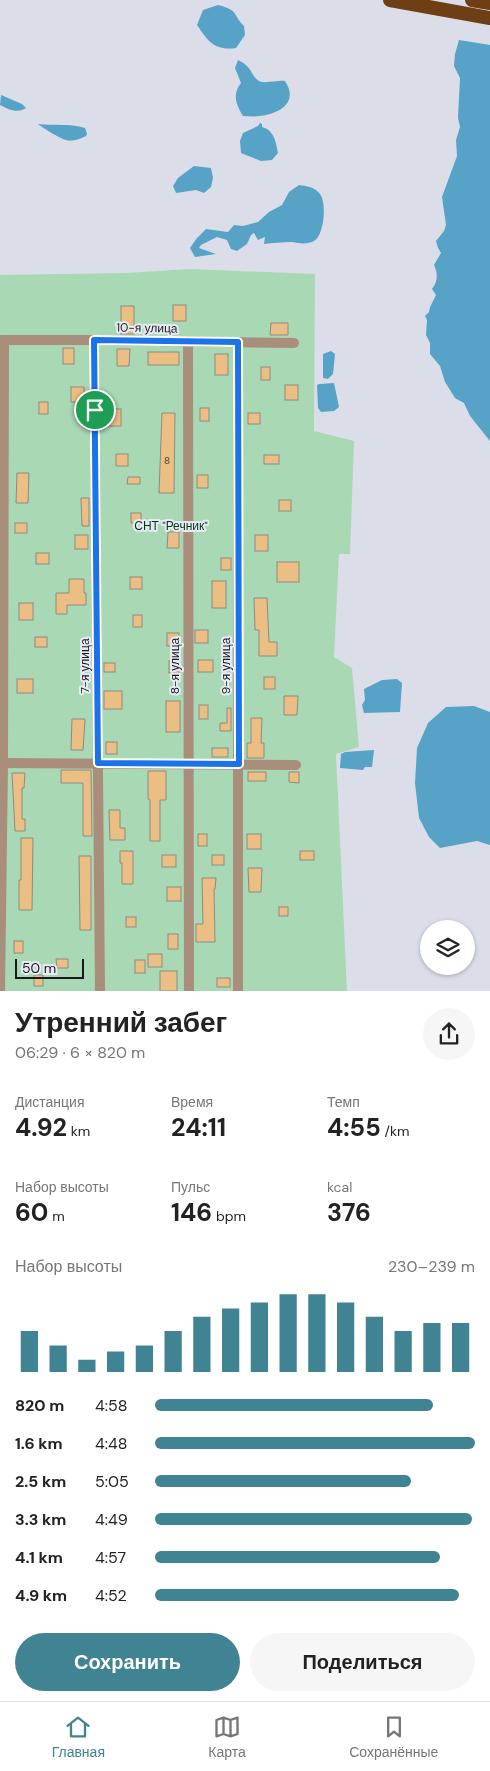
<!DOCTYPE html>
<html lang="ru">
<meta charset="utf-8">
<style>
body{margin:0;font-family:"DM Sans",sans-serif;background:#f6f6f6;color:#222;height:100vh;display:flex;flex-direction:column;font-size:19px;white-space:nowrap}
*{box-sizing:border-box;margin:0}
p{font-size:16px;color:#767676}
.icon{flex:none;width:28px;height:28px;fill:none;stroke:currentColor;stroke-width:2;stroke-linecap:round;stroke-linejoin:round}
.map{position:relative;height:991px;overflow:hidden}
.sheet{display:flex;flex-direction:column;background:#fff;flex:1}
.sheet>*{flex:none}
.controls{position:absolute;left:420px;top:920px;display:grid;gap:10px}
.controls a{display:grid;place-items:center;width:55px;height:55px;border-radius:50%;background:#fff;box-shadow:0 1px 4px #0004;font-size:25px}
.scale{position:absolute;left:15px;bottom:12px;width:69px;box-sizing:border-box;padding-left:5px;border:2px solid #18191d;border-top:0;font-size:14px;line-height:18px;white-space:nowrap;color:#18191d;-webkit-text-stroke:4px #e8ebf6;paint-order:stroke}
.pin{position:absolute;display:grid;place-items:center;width:42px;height:42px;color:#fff;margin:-21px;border:2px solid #fff;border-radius:50%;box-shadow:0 1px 5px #0007}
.round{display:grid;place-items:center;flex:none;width:52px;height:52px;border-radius:26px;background:#f6f6f6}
.summary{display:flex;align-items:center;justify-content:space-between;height:85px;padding:0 15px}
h1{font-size:28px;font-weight:700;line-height:38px}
.stats{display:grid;grid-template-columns:repeat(3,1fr);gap:8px;height:85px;padding:5px 15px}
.stats div{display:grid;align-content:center}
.stats b{font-size:25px;font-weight:700}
.stats small{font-size:14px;font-weight:400}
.stats p{font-size:14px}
.chart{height:140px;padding:10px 15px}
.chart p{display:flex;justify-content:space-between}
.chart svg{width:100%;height:90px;margin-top:5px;stroke:#408493;stroke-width:6}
.button{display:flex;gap:10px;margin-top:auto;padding:10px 15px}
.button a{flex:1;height:58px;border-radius:30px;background:#408493;color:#fff;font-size:20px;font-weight:700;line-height:58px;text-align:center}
.button a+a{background:#f6f6f6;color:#222}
ul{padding:0 15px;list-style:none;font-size:16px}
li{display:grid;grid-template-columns:80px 60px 1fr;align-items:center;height:38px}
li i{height:12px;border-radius:6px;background:#408493}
.tabs{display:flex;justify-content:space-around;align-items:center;height:70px;border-top:1px solid #e0e0e0;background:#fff;font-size:14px;color:#767676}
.tabs a{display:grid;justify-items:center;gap:2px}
.tabs .active{color:#408493}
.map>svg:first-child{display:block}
.green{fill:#a8d9b4}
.water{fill:#56a3c7}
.building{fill:#ebbf83;stroke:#8f8880}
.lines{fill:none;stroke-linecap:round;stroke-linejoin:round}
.minor{stroke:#a88e7b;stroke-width:10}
.trunk{stroke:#6e3e14;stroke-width:14}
.route-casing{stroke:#fff;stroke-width:10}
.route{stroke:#1a73e8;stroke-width:6}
.labels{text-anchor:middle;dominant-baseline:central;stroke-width:4;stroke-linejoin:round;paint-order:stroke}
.number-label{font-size:10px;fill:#4d4236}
.street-label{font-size:12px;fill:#18191d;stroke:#e8ebf6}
.park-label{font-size:12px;fill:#023518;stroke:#e8ebf6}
</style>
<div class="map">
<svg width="490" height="991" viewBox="0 0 490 991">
<rect width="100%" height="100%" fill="#dbdee9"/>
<polygon class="green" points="190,269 315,274 314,431 354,441 350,554 339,554 334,657 352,668 359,747 336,754 347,991 0,991 0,275 127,273"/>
<g class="water">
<path d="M218,5C240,11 231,13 244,26L245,35L236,48C214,51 208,41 197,25L203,10Z"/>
<path d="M459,40L490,45V441L470,416L464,403L455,398L445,382L440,366L430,354V343L426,335L427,320L425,316L429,312L430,307L436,295L432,289C438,281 438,274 434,265L441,253L438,248L436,241L444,231L446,225L442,197L457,156L456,140L460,127L458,118L460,78L454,66L455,54Z"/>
<path d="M238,60C253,67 250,75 259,81C264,84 278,80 285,81C299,102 280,114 259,116C254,117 248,116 243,116C236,104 232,95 241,83L235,68Z"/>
<path d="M1,95L22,104L26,108C17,114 8,109 0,105Z"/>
<path d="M260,123L262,124V127C274,130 276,142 278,153L272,160L261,161L241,153L240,141L243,133L258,126Z"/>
<path d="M38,124C54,126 69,123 85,128L87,134L86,136C80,139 72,142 66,140C59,138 43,128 38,124Z"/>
<polygon points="194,166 211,168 213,178 211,187 204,193 196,190 176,193 173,186 178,178"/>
<path d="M299,185C306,186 315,187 320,194C327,203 324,236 314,241C306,245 300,243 292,242C283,242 273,243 264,244L265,237L258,240L254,233L251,235L247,244L237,251L231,249L227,240L217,237L201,245L199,248L216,254L195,257L190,248L197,238L206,229L228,232L234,225L243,226L258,222L269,212L282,205L289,192Z"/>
<polygon points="331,351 335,354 333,374 328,379 323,378 323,354"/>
<polygon points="334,383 339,407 334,411 321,412 318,408 317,385 319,384"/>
<polygon points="397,679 402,683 400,712 364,713 362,705 365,700 364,689 382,680"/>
<polygon points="474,706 490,712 490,845 477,841 440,848 429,837 419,818 415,783 417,748 428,723 446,707"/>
<polygon points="374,750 372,767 365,767 363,770 340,768 341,754 345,752"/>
</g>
<g class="building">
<rect x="173" y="305" width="13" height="16"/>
<rect x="121" y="306" width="13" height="28"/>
<polygon points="271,323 288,323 288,335 270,335"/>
<rect x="63" y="348" width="11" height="16"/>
<polygon points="117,349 130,349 129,366 117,366"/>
<rect x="148" y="352" width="31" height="13"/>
<rect x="215" y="354" width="13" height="21"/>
<rect x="261" y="367" width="9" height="13"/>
<rect x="285" y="385" width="13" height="15"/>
<rect x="71" y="387" width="13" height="15"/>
<rect x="39" y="402" width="9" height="12"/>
<rect x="200" y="408" width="9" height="13"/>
<rect x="105" y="409" width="16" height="17"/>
<polygon points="162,413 175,413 174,493 159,493"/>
<rect x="248" y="413" width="12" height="11"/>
<rect x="116" y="454" width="12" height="12"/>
<rect x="264" y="455" width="15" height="9"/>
<polygon points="17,473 29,473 28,503 16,503"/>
<rect x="197" y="475" width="11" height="13"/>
<polygon points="128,477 140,477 140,484 127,484"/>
<polygon points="81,498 89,498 89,526 82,526"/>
<rect x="279" y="500" width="12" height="11"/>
<rect x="131" y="513" width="10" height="10"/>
<rect x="15" y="523" width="12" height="10"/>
<polygon points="168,532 179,532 179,548 167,548"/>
<rect x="75" y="535" width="13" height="14"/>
<rect x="255" y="535" width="13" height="16"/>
<rect x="36" y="553" width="13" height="11"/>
<rect x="221" y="558" width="10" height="12"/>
<rect x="277" y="562" width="22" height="20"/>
<rect x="130" y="577" width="12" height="12"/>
<polygon points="69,579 84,579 84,593 86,593 86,605 67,605 67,614 56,614 56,593 69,593"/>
<rect x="212" y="581" width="14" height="27"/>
<polygon points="254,598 267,598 269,642 277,642 277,656 259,656 259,630 255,630"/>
<rect x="19" y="603" width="14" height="17"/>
<rect x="133" y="615" width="9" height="12"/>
<rect x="195" y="630" width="13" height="13"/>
<rect x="167" y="633" width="12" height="13"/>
<rect x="35" y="637" width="12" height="10"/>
<rect x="198" y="660" width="15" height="12"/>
<rect x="169" y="661" width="10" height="12"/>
<rect x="104" y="663" width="11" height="9"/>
<rect x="264" y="677" width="11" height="12"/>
<rect x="17" y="679" width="16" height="14"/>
<rect x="104" y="691" width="18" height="18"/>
<polygon points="284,696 298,696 297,715 284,715"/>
<rect x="166" y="701" width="14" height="31"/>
<rect x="199" y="705" width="9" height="14"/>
<polygon points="227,708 231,708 231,731 220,731 220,723 227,723"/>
<polygon points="251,718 262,718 261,743 264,743 264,758 247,758 247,743 251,743"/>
<polygon points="72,719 85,719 83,750 71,750"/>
<rect x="106" y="742" width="11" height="12"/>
<rect x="212" y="748" width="16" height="9"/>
<polygon points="61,770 91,770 92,836 83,836 83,783 61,783"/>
<polygon points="148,771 166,771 166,800 160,800 160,841 150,841 150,800 148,799"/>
<rect x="248" y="772" width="18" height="9"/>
<polygon points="289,772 299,772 299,783 289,782"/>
<polygon points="12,773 25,773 24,788 22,788 22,819 25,819 25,831 15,831"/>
<polygon points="109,810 120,810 120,828 125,828 125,840 110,840"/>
<rect x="198" y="834" width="9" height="12"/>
<rect x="247" y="834" width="14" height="15"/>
<polygon points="21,838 33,838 32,910 19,910 19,880 21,880"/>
<polygon points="120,851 133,851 133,884 122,884 122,863 120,863"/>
<rect x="300" y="851" width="14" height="9"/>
<rect x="162" y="855" width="14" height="12"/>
<rect x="212" y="855" width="12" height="10"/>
<polygon points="79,856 91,856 91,930 80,930"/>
<polygon points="248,868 262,868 261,892 249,892"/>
<polygon points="202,878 216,878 215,889 214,889 215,942 196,942 196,924 203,924"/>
<rect x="167" y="887" width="14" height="14"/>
<rect x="279" y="907" width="9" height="9"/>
<rect x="126" y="917" width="10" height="10"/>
<rect x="168" y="934" width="10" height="15"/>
<rect x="14" y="941" width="9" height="12"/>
<rect x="148" y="954" width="14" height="13"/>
<polygon points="56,959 68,959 68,968 57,968"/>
<rect x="135" y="960" width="10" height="13"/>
<rect x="160" y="971" width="17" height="20"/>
<rect x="34" y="975" width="9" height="11"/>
<rect x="217" y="978" width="13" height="9"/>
</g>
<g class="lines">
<g class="minor">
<polyline points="0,340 94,340 294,343"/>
<polyline points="94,340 100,991"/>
<polyline points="188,341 189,991"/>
<polyline points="0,763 296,765"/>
<polyline points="0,991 3,763 4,340"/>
<polyline points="238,991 238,342"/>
</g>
<g class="trunk">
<polyline points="390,0 490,18"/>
<polyline points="472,0 490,3"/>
</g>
</g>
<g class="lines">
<g class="route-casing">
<polygon id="route" points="94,340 238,342 239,764 98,763"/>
</g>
<use href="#route" class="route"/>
</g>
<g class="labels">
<g class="number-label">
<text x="167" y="460">8</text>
</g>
<g class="street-label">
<text transform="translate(147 328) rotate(1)">10-я улица</text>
<text transform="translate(85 666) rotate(-90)">7-я улица</text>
<text transform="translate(175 666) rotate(-90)">8-я улица</text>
<text transform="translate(226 666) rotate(-90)">9-я улица</text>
</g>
<g class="park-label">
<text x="171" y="526">СНТ "Речник"</text>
</g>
</g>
</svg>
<div class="controls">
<a><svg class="icon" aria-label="layers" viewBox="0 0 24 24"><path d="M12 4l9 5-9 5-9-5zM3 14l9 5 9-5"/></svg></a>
</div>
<div class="scale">50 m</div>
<div class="pin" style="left:95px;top:410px;background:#1e9e55"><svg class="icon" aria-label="arrive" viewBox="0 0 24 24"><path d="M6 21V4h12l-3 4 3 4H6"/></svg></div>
</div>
<section class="sheet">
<div class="summary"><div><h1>Утренний забег</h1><p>06:29 · 6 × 820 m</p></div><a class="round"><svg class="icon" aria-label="share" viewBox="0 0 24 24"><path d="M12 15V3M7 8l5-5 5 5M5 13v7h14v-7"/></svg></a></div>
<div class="stats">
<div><p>Дистанция</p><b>4.92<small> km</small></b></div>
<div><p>Время</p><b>24:11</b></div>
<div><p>Темп</p><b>4:55<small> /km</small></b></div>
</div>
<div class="stats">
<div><p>Набор высоты</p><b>60<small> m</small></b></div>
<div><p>Пульс</p><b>146<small> bpm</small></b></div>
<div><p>kcal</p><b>376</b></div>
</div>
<div class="chart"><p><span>Набор высоты</span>230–239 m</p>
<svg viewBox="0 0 160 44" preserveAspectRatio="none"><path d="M5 44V24M15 44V31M25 44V38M35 44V34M45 44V31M55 44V24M65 44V17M75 44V13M85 44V10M95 44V6M105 44V6M115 44V10M125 44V17M135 44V24M145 44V20M155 44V20"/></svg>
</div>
<ul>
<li><b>820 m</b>4:58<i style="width:87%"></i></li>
<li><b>1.6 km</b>4:48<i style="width:100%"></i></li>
<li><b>2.5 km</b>5:05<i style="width:80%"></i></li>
<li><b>3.3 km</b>4:49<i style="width:99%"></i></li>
<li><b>4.1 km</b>4:57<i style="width:89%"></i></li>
<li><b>4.9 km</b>4:52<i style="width:95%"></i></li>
</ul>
<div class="button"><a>Сохранить</a><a>Поделиться</a></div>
</section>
<nav class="tabs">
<a class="active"><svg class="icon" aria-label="home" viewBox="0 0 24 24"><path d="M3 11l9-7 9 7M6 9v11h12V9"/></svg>Главная</a>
<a><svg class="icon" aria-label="map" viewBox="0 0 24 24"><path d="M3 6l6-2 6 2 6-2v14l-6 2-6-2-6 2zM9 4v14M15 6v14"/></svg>Карта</a>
<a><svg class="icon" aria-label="saved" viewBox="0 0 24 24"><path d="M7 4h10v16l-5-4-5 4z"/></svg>Сохранённые</a>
</nav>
